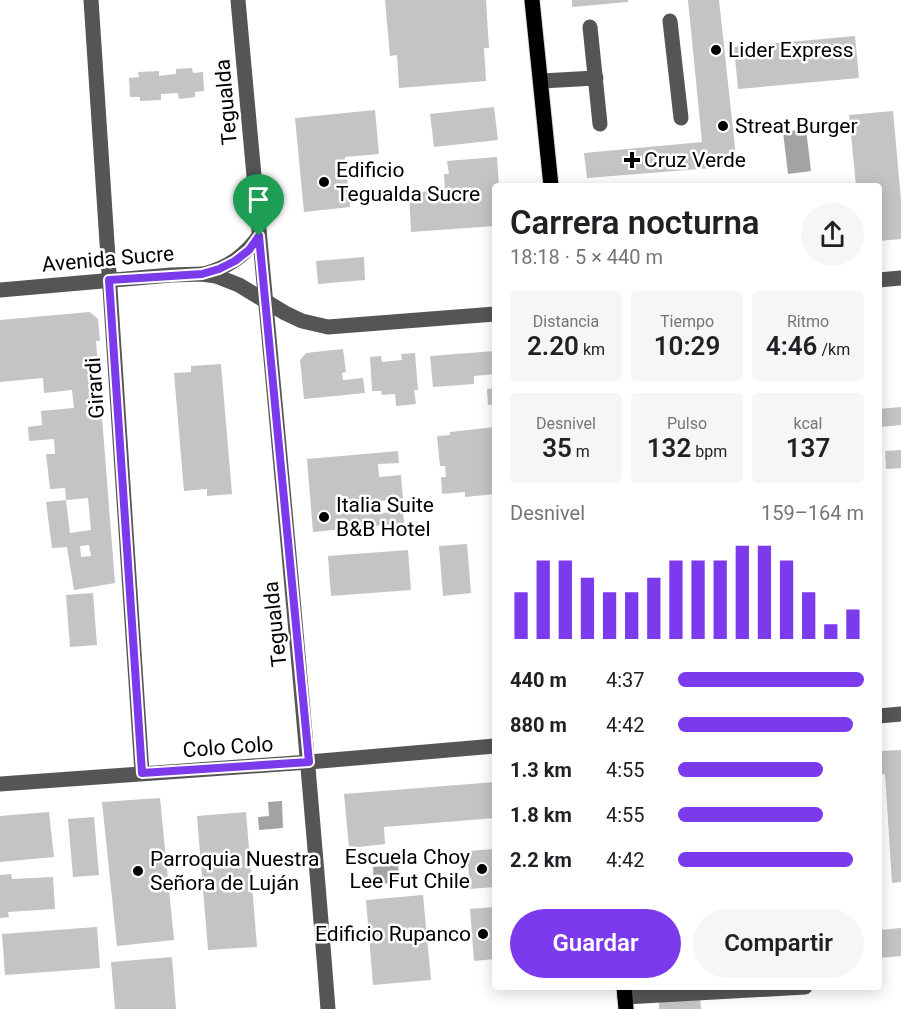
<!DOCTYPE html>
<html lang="es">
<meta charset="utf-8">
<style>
body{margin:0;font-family:Roboto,sans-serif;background:#f6f6f6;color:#202124;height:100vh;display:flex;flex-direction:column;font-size:22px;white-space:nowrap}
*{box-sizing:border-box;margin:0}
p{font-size:20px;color:#757577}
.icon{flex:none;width:33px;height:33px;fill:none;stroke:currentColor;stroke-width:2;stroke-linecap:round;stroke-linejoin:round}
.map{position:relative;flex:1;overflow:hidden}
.side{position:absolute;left:492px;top:183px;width:390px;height:807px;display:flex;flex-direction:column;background:#fff;border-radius:6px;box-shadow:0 3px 15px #0003}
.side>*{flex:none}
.pin{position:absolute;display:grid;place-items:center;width:51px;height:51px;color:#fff;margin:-62px -26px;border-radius:50% 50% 50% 0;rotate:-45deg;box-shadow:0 0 6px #0007}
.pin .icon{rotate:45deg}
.round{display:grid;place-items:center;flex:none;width:63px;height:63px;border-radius:32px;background:#f6f6f6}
.headline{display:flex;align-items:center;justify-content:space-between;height:102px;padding:0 18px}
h1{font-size:33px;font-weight:600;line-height:45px}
.stats{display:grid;grid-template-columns:repeat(3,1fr);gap:9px;height:102px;padding:6px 18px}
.stats div{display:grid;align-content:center;border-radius:6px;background:#f6f6f6;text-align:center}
.stats b{font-size:26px;font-weight:600}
.stats small{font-size:16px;font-weight:400}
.stats p{font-size:16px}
.chart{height:168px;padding:12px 18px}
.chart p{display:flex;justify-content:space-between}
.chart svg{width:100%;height:108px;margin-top:6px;stroke:#7c3aed;stroke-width:6}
.action{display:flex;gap:12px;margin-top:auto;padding:12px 18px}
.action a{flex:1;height:69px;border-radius:36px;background:#7c3aed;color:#fff;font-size:24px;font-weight:600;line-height:69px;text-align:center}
.action a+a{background:#f6f6f6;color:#202124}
ul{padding:0 18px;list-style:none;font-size:20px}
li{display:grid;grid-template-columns:96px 72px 1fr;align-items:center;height:45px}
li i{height:15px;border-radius:8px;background:#7c3aed}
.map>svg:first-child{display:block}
.water{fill:#a3a3a3}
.building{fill:#c4c4c4;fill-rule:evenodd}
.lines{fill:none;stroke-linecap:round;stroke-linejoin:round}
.major-casing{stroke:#dbdbdb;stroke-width:17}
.minor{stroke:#555;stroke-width:15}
.major{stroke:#000;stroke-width:15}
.route-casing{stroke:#fff;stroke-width:12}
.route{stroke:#7c3aed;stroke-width:8}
.poi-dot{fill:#000;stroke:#fff;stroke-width:2}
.labels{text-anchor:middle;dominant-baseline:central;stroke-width:5;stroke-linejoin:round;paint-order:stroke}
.poi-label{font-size:21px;fill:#000;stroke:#fff;text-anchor:start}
.street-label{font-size:21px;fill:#000;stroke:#fff}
</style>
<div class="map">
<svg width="901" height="1009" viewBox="0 0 901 1009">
<rect width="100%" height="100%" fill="#fff"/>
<g class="water">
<polygon points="806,129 811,171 788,174 783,132"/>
<polygon points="282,801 283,828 259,830 258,817 269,816 268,802"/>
<polygon points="398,865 400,883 374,884 373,867"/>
</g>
<g class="building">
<polygon points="385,0 486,0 489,48 484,48 486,81 399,88 397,55 390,56"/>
<polygon points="572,0 628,0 628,2 572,7"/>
<polygon points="688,0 719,0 737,166 587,178 584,153 702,142"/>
<polygon points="855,36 859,78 738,89 734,47"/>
<polygon points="192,68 193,73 203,72 204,91 195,92 195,97 179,99 178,93 161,94 161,100 140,101 140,97 130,97 129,78 139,77 138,72 159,71 159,76 176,74 176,69"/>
<polygon points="494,107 498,140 434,147 430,114"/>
<polygon points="375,110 379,154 345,157 350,207 304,212 295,118"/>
<polygon points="893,111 901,200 901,239 879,241 879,186 856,186 849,115"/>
<polygon points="497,157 499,186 495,186 495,226 411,232 409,193 445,190 444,174 449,174 447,161"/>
<polygon points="364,257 365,280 318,284 316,261"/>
<path d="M90,312L98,319L100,341H96L115,583L74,590L67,547L52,548L46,502L66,500L65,488L50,489L46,454H55L54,439L29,441L28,427L42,425L41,411L74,408L72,390L44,393L43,378L0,382V320ZM88,498L91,530L70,533L66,500ZM89,545L91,556L81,557L80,546Z"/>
<polygon points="343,349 346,372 342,373 343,380 363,378 365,393 304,399 300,360 306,353"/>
<polygon points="495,351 495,374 474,376 474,384 433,387 430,356"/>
<polygon points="415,353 418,390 414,390 416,404 396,406 395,394 382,395 381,391 372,391 370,357 381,356 382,362 402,360 401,354"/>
<polygon points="221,364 232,494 207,496 207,489 184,491 174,373 191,372 191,366"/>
<polygon points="495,388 495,404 488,405 487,389"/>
<polygon points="901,407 901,425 880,427 879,409"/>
<polygon points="495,427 495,494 465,497 465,492 442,494 441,477 446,477 445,466 440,466 437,436 450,435 450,432"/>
<polygon points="901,450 901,468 886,469 885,451"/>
<polygon points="398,451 399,463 378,464 379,477 401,475 403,499 380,501 382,513 403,511 404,523 313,532 307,459"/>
<polygon points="467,544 471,593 443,596 439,546"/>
<polygon points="408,550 411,590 331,596 328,556"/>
<polygon points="93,593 97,645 70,647 66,595"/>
<polygon points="901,750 901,882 892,883 885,774 879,775 879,751"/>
<polygon points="495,782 495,818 384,827 385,844 349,848 344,794"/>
<polygon points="160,798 174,940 117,946 102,802"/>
<polygon points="49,812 54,857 0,862 0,816"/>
<polygon points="246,812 257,947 208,950 197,816"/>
<polygon points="94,817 99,875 73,877 68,819"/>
<polygon points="495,849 495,887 470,889 467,851"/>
<polygon points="11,874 12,879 53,877 55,909 8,912 9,917 0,918 0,875"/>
<polygon points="423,895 431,980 373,985 366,900"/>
<polygon points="495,907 495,959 474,961 470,909"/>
<polygon points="97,927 100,968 5,975 2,934"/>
<polygon points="901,928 901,956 879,958 879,930"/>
<polygon points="172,957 176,1009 115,1009 111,962"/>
<polygon points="700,996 701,1009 659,1009 659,999"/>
</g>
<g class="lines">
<g class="major-casing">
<g id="major">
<polyline points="532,0 551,186"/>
<polyline points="624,987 626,1009"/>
</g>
</g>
<g class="minor">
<polyline points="91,0 142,773"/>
<path d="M238,0C268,336 302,672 328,1009"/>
<polyline points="670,21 681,118"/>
<polyline points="590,27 600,124"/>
<polyline points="541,81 596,78"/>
<path d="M204,274C229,267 244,256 259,236"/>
<polyline points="879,280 901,278"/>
<polyline points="0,290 171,275 202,274 216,276 239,285 285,313 302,321 328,327 495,314"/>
<polyline points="879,716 901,714"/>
<polyline points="0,784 309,762 495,746"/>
<polyline points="625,997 805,987"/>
</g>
<use href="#major" class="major"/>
</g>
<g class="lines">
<g class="route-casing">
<polygon id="route" points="259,236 309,762 142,773 109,280 202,274 219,269 235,261 249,250"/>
</g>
<use href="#route" class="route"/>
</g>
<g class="poi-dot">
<circle cx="716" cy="50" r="6"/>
<circle cx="723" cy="126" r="6"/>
<path d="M629 151h6v6h6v6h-6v6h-6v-6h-6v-6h6z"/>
<circle cx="324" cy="182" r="6"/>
<circle cx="324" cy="517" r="6"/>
<circle cx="482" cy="869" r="6"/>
<circle cx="138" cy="871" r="6"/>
<circle cx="483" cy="934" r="6"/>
</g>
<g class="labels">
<g class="poi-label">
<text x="728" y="50">Lider Express</text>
<text x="735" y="126">Streat Burger</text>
<text x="644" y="160">Cruz Verde</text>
<text x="336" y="170">Edificio<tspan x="336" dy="24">Tegualda Sucre</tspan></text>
<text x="336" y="505">Italia Suite<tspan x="336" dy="24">B&amp;B Hotel</tspan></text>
<text x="470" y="857" text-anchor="end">Escuela Choy<tspan x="470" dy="24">Lee Fut Chile</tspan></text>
<text x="150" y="859">Parroquia Nuestra<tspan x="150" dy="24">Señora de Luján</tspan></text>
<text x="471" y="934" text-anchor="end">Edificio Rupanco</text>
</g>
<g class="street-label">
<text transform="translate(226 102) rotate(-95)">Tegualda</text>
<text transform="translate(108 259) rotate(-5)">Avenida Sucre</text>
<text transform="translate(95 388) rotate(-94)">Girardi</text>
<text transform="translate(275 624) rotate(-96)">Tegualda</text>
<text transform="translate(228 747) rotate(-4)">Colo Colo</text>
</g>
</g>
</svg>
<div class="pin" style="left:259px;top:236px;background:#1e9e55"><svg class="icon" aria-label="arrive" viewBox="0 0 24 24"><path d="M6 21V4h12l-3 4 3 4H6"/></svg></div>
<section class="side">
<div class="headline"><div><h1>Carrera nocturna</h1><p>18:18 · 5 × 440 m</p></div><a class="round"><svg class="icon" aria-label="share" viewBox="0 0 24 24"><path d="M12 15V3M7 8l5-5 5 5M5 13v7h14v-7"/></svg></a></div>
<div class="stats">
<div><p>Distancia</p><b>2.20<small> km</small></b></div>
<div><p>Tiempo</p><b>10:29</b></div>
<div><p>Ritmo</p><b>4:46<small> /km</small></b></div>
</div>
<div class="stats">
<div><p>Desnivel</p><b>35<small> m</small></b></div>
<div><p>Pulso</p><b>132<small> bpm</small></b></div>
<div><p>kcal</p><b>137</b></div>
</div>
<div class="chart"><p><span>Desnivel</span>159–164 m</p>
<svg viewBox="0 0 160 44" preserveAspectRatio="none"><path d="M5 44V25M15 44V12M25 44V12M35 44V19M45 44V25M55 44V25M65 44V19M75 44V12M85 44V12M95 44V12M105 44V6M115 44V6M125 44V12M135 44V25M145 44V38M155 44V32"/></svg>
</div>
<ul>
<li><b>440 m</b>4:37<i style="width:100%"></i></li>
<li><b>880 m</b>4:42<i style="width:94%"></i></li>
<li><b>1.3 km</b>4:55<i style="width:78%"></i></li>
<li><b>1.8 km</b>4:55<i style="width:78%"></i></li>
<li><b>2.2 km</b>4:42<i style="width:94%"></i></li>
</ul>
<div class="action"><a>Guardar</a><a>Compartir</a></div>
</section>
</div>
